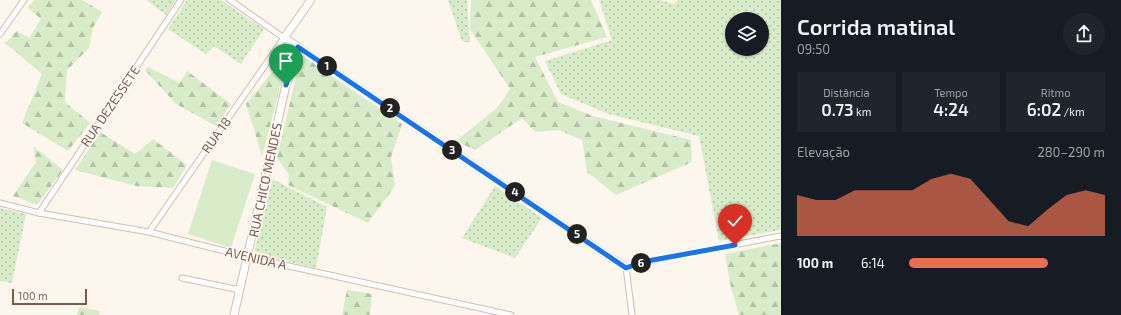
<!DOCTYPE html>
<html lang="pt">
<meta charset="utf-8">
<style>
body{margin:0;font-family:"Exo 2",sans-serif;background:#20242c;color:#f1f3f6;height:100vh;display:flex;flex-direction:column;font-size:15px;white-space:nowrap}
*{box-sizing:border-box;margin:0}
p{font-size:13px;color:#9ea1a6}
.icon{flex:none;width:22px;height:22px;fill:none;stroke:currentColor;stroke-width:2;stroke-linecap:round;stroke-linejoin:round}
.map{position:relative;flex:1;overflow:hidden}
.details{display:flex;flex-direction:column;background:#171b24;width:340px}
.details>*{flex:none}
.fabs{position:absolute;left:725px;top:12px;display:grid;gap:8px}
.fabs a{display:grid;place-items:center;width:44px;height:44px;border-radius:50%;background:#171b24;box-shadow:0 1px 3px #0004;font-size:20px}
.scale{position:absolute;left:12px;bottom:10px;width:75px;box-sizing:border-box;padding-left:4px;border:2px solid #7a5c4d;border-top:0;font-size:11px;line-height:14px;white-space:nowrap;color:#7a5c4d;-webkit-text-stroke:3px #fffaf3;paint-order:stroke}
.pin{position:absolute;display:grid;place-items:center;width:34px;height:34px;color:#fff;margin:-41px -17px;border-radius:50% 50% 50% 0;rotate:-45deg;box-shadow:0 0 4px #0007}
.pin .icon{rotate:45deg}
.km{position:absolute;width:20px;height:20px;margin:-10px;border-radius:50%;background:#222;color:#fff;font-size:11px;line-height:20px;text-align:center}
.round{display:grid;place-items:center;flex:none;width:42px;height:42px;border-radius:21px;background:#20242c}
.summary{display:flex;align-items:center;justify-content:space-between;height:68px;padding:0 16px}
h1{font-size:22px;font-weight:600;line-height:30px}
.stats{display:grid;grid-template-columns:repeat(3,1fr);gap:6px;height:68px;padding:4px 16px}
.stats div{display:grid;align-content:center;border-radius:0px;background:#20242c;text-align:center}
.stats b{font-size:17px;font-weight:600}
.stats small{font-size:11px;font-weight:400}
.stats p{font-size:11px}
.chart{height:112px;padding:8px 16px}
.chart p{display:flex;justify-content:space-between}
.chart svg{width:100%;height:72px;margin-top:4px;fill:#e76f51;opacity:.7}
ul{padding:0 16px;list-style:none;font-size:13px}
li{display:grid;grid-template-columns:64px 48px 1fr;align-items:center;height:30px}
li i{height:10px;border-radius:5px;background:#e76f51}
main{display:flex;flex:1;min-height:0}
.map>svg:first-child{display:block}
.grass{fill:url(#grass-dots);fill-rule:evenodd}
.forest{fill:url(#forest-firs)}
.pitch{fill:#d8ecc9}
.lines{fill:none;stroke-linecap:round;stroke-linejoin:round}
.minor-casing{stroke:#d1beb0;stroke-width:7}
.secondary-casing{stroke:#d6c0b0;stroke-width:9}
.minor{stroke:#fff;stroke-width:5}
.secondary{stroke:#fff;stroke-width:7}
.route-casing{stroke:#fff;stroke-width:8}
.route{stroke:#1a73e8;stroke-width:5}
.labels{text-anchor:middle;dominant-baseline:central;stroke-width:3.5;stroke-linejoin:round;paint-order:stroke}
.street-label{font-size:13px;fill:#7a5c4d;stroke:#fffaf3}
</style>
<main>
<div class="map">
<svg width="781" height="315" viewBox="0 0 781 315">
<defs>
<pattern id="grass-dots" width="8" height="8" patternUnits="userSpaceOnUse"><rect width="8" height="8" fill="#d8ecc9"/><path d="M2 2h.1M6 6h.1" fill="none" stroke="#b4c2a5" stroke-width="1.8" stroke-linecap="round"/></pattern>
<pattern id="forest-firs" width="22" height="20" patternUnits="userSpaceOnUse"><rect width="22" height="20" fill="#d8ecc9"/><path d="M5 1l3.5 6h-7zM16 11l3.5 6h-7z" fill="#b4c2a5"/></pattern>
</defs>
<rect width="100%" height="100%" fill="#fdf6ec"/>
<g class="grass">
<polygon points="146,0 176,0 166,15"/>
<polygon points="187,0 221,0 264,29 241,64 214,46 206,54 168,29"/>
<polygon points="448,0 467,0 470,43 462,41"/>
<path d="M599,0H661L674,4L678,0H781V230L719,241L699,136L608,114L561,94L545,61L612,40ZM732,19H762V49H732Z"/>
<polygon points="270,178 327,207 316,268 254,254"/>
<polygon points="495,186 542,218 515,258 462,238"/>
<polygon points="0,208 26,214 12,283 0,281"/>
</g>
<g class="forest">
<polygon points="34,0 82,0 102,12 93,28 89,48 67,70 65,102 90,123 68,151 22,123 42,74 5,43 17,31 29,38 41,19 28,8"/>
<polygon points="471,0 591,0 607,37 535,57 558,102 593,116 691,140 692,162 616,195 587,172 582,140 559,130 535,132 522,118 475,150 456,141 498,107 510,89 470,29"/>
<polygon points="290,50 262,156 246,104"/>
<polygon points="301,55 402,124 391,157 395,186 368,223 288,185 289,175 277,158"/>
<polygon points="148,67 180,83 187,71 231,104 216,126 176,104 145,70"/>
<polygon points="100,132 135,154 153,139 187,165 173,188 136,186 75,170"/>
<polygon points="33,146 63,170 37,205 13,196 36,162"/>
<polygon points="781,243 781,315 739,315 731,288 725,254"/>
<polygon points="347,290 372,294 370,315 342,315"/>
<polygon points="79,307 100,311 99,315 77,315"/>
</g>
<polygon class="pitch" points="212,160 255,174 231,248 188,234"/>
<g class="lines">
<g class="minor-casing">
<g id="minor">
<polyline points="0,34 24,0"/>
<polyline points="299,47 626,267 642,262 781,236"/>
<polyline points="0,203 39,213 149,232 248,257 511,315"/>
<polyline points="39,213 181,0"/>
<polyline points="149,232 284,38 230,0"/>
<polyline points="626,267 632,315"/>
<polyline points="182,278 240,290"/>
</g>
</g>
<g class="secondary-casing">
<polyline id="secondary" points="234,315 286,85 299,47 284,38 311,0"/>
</g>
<use href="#minor" class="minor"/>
<use href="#secondary" class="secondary"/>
</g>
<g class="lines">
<g class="route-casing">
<polyline id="route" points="286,85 298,47 626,268 642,262 735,245"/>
</g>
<use href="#route" class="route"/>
</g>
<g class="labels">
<g class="street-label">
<text transform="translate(110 106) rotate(-56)">RUA DEZESSETE</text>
<text transform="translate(216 135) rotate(-55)">RUA 18</text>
<text transform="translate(265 180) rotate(-78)">RUA CHICO MENDES</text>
<text transform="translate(256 258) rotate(13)">AVENIDA A</text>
</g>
</g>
</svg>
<div class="fabs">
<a><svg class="icon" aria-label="layers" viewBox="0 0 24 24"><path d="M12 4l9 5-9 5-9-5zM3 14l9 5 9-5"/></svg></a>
</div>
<div class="scale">100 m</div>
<div class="pin" style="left:286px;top:85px;background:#1e9e55"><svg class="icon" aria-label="arrive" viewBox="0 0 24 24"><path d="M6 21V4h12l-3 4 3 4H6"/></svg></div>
<div class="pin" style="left:735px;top:245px;background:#d93025"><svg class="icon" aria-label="check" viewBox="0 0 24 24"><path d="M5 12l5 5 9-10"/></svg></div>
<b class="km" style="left:327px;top:66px">1</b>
<b class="km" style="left:390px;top:108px">2</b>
<b class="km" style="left:452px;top:150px">3</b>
<b class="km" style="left:515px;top:192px">4</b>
<b class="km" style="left:577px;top:234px">5</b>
<b class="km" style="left:641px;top:263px">6</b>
</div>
<section class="details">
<div class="summary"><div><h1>Corrida matinal</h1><p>09:50</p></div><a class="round"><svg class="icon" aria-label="share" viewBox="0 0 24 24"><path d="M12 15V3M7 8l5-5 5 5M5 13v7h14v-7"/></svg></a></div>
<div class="stats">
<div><p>Distância</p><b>0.73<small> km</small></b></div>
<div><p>Tempo</p><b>4:24</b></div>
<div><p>Ritmo</p><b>6:02<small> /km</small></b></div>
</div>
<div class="chart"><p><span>Elevação</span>280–290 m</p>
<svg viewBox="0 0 160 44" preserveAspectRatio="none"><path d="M0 44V19L10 22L20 22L30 16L40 16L50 16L60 16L70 9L80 6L90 9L100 22L110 35L120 38L130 28L140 19L150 16L160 19V44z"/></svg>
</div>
<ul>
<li><b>100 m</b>6:14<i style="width:71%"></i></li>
</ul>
</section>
</main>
